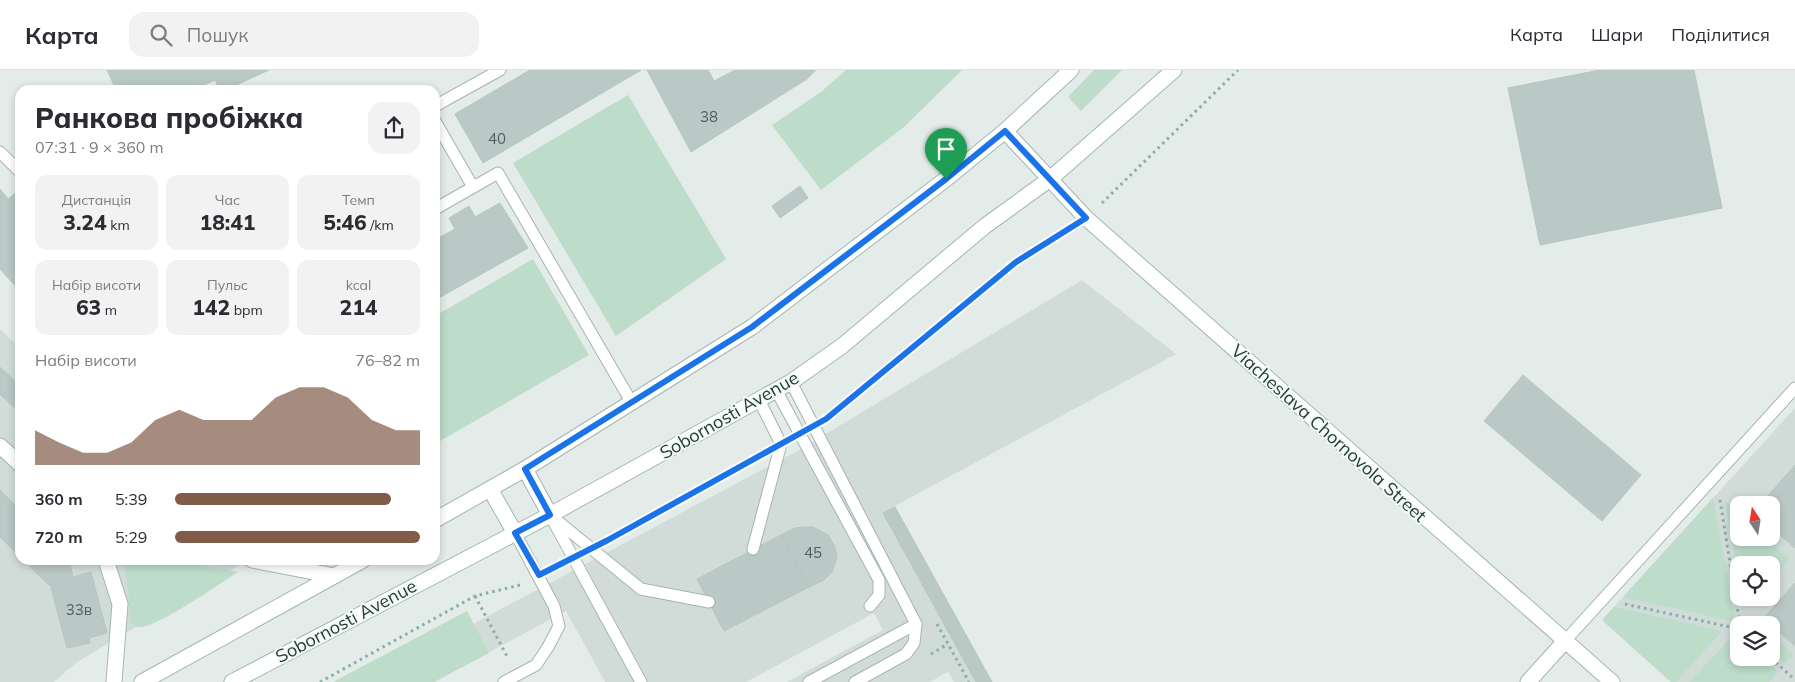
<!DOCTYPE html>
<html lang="uk">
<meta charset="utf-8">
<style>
body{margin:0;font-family:Mulish,sans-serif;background:#f2f2f3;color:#2b2b33;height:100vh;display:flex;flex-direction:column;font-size:19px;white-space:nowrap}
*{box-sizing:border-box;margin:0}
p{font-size:16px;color:#7c7c81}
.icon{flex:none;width:28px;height:28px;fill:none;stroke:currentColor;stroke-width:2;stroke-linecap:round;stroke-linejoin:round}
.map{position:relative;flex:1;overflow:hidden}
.drawer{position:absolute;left:15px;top:15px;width:425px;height:480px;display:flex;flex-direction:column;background:#fff;border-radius:15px;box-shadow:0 2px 8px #0003}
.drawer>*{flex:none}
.needle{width:32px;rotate:348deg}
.fabs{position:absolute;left:1730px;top:426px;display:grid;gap:10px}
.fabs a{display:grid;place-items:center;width:50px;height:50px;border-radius:10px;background:#fff;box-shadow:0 2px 8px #0003;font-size:25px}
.pin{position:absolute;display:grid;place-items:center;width:42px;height:42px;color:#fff;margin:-51px -21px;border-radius:50% 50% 50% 0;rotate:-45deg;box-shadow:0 0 5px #0007}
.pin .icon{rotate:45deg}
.round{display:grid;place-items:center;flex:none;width:52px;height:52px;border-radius:15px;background:#f2f2f3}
.head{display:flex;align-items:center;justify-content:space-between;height:85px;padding:0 20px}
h1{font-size:28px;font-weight:800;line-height:38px}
.figures{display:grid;grid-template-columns:repeat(3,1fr);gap:8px;height:85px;padding:5px 20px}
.figures div{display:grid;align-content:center;border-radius:12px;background:#f2f2f3;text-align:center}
.figures b{font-size:21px;font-weight:800}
.figures small{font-size:14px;font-weight:400}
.figures p{font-size:14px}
.chart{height:140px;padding:10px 20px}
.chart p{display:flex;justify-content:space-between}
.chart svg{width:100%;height:90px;margin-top:5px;fill:#815c49;opacity:.7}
ul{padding:0 20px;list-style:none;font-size:16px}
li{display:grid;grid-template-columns:80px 60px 1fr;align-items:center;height:38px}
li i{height:12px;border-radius:6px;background:#815c49}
header{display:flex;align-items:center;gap:30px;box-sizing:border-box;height:70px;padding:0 25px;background:#fff;border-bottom:1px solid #e1e1e2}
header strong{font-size:24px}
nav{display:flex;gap:28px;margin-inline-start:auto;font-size:18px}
.search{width:350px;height:45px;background:#f2f2f3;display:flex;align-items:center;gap:12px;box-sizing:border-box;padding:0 18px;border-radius:15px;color:#7c7c81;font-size:19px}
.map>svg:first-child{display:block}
.built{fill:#d1dcd8;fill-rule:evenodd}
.green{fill:#bddcca}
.building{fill:#bbc9c6;stroke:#b5c5c1}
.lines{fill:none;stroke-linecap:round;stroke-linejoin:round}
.lane-casing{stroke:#a6b4b1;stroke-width:13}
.street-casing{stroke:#a6b4b1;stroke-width:17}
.secondary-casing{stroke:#a2b7b2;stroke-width:17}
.path{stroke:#85aea7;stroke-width:3;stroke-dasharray:2.5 4;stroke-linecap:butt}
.lane{stroke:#fff;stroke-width:11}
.street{stroke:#fff;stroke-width:15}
.secondary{stroke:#fff;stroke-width:15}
.route-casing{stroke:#fff;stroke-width:10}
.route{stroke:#1a73e8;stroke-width:6}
.labels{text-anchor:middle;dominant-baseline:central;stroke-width:4;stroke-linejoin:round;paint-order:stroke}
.number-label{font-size:15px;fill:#495f5c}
.street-label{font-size:18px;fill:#233c39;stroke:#f3f9f7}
</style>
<header>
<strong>Карта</strong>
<div class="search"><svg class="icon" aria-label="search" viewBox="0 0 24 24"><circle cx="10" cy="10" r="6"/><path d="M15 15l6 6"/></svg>Пошук</div>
<nav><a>Карта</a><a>Шари</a><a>Поділитися</a></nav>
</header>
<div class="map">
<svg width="1795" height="612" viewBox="0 0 1795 612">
<rect width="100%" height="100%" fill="#e3ece9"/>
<g class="built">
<polygon points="1082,210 1176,284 895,436 992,612 954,612 948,602 930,612 787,612 883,560 874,543 746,612 605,612 566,541 434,612 364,612 799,380"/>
<polygon points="0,259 20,278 20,490 248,490 77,592 54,612 0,612"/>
<path d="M1795,338V612H1671L1602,550ZM1739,435H1771V468H1739ZM1739,495H1771V528H1739ZM1739,555H1771V588H1739Z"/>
</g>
<g class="green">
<polygon points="846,0 962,0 904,57 821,120 772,55 821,22"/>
<polygon points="1094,0 1122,0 1081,41 1068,27"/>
<polygon points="628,25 726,189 616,266 513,93"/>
<polygon points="533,189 589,285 435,374 435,246"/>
<polygon points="1713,428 1736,552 1623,527"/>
<polygon points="1725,431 1739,443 1739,468 1766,468 1789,489 1771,509 1771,495 1739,495 1739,511"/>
<path d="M123,490H167L238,502C219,514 158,557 140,557C135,557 133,555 130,552L128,518Z"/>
<polygon points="1614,537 1722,561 1676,612 1671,612 1602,550"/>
<polygon points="467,541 489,583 434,612 333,612"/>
<polygon points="1735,563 1739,566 1739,588 1762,588 1778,602 1769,612 1690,612"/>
<polygon points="1771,564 1794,585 1785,594 1771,582"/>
</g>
<g class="building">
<polygon points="107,0 269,0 225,20 220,20 215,10 192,20 128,20 114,15"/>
<polygon points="530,0 641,0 483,93 455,44"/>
<polygon points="647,0 708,0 714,11 735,0 816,0 807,9 691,82"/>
<polygon points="1600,0 1694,0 1722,138 1540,175 1508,18"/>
<polygon points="800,116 808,128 780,148 772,136"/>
<polygon points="0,119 8,129 18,121 20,123 20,221 0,199"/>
<polygon points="500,133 528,178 435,230 435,170 455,159 449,148 469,136 475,147"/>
<polygon points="0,297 20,316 20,343 0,324"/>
<polygon points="1523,305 1641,405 1602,451 1484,351"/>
<polygon points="1795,395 1795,478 1771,457 1771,435 1760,435"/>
<polygon points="0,420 20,440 20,487 0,467"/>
<polygon points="895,437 992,612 976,612 883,443"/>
<polygon points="804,457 813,457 828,465 835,477 837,488 832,502 824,510 809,517 781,465 795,458"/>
<polygon points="781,465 809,517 724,561 697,509"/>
<polygon points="23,490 72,490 70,494 73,507 91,502 107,563 89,568 90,573 67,578 50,514 49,515"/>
<polygon points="1795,513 1795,576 1764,548"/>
</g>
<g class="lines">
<g class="lane-casing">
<g id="lane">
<polyline points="435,36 500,0"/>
<polyline points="435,51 473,117"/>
<polyline points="0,82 20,102"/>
<polyline points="435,139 498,103 632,333"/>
<polyline points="791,312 916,554 914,573 906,584 855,612"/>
<polyline points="776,320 879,510 879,525 870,536"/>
<polyline points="550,445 641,612"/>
<polyline points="555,449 641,519 709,532"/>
<polyline points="753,479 781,374 759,330"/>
<polyline points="1565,571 1795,318"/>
<polyline points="504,612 536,595 548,577 559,556 554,536 515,463"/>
<polyline points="809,612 916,554"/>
</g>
</g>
<g class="street-casing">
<polyline id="street" points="1528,612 1565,571"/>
</g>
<g class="secondary-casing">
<g id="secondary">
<polyline points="1005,61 1086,148 1612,612"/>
<polyline points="0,376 20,394"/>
<polyline points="525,399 550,445"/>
<polyline points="490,419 515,463"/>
<polyline points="435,450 525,399 752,257 946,109 1005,61 1071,0"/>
<polyline points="106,490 120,534 114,612"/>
<polyline points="252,490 334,506"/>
<polyline points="142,612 363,490"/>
<polyline points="232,612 550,445 791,312 842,276 985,156 1050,109 1174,0"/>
</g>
</g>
<g class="path">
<polyline points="1102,133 1238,0"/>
<polyline points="831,345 1016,192 1068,160"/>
<polyline points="1720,430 1740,555"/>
<polyline points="610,469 757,387"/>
<polyline points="475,526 508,588"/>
<polyline points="1625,534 1739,559"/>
<polyline points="937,554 969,612"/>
<polyline points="931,584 948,574"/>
<polyline points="1771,588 1795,610"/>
<polyline points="320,612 475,526 520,515"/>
</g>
<use href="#lane" class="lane"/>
<use href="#street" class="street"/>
<use href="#secondary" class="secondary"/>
</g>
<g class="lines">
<g class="route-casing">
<polygon id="route" points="1005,61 1086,148 1016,192 826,349 608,470 539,505 515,463 550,445 525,399 752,257 946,109"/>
</g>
<use href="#route" class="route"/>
</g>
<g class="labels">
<g class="number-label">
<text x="709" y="46">38</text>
<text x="497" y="68">40</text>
<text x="813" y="482">45</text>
<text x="79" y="539">33в</text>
</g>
<g class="street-label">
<text transform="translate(729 345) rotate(-30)">Sobornosti Avenue</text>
<text transform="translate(1329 363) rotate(42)">Viacheslava Chornovola Street</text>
<text transform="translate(346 551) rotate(-28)">Sobornosti Avenue</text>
</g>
</g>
</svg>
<div class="fabs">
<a><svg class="needle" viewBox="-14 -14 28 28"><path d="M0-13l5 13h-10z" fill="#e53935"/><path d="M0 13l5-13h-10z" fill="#7c7c81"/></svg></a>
<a><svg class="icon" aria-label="locate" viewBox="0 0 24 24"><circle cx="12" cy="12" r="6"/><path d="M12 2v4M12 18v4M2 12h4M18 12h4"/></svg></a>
<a><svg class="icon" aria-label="layers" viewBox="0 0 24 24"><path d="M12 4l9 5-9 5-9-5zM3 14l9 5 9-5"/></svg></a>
</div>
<div class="pin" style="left:946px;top:109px;background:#1e9e55"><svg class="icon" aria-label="arrive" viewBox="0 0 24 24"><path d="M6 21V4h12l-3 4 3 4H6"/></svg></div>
<section class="drawer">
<div class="head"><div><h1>Ранкова пробіжка</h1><p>07:31 · 9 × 360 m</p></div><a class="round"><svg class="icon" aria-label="share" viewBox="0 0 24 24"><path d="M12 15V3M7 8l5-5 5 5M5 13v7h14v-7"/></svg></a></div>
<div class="figures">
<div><p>Дистанція</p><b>3.24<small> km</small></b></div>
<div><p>Час</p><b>18:41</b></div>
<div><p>Темп</p><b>5:46<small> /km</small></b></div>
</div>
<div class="figures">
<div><p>Набір висоти</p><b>63<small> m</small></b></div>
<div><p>Пульс</p><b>142<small> bpm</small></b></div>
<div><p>kcal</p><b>214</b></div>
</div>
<div class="chart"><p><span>Набір висоти</span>76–82 m</p>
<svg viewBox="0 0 160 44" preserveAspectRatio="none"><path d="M0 44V27L10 33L20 38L30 38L40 33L50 22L60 17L70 22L80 22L90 22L100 11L110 6L120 6L130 11L140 22L150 27L160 27V44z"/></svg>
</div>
<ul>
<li><b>360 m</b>5:39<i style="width:88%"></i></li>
<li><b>720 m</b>5:29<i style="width:100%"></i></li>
</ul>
</section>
</div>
